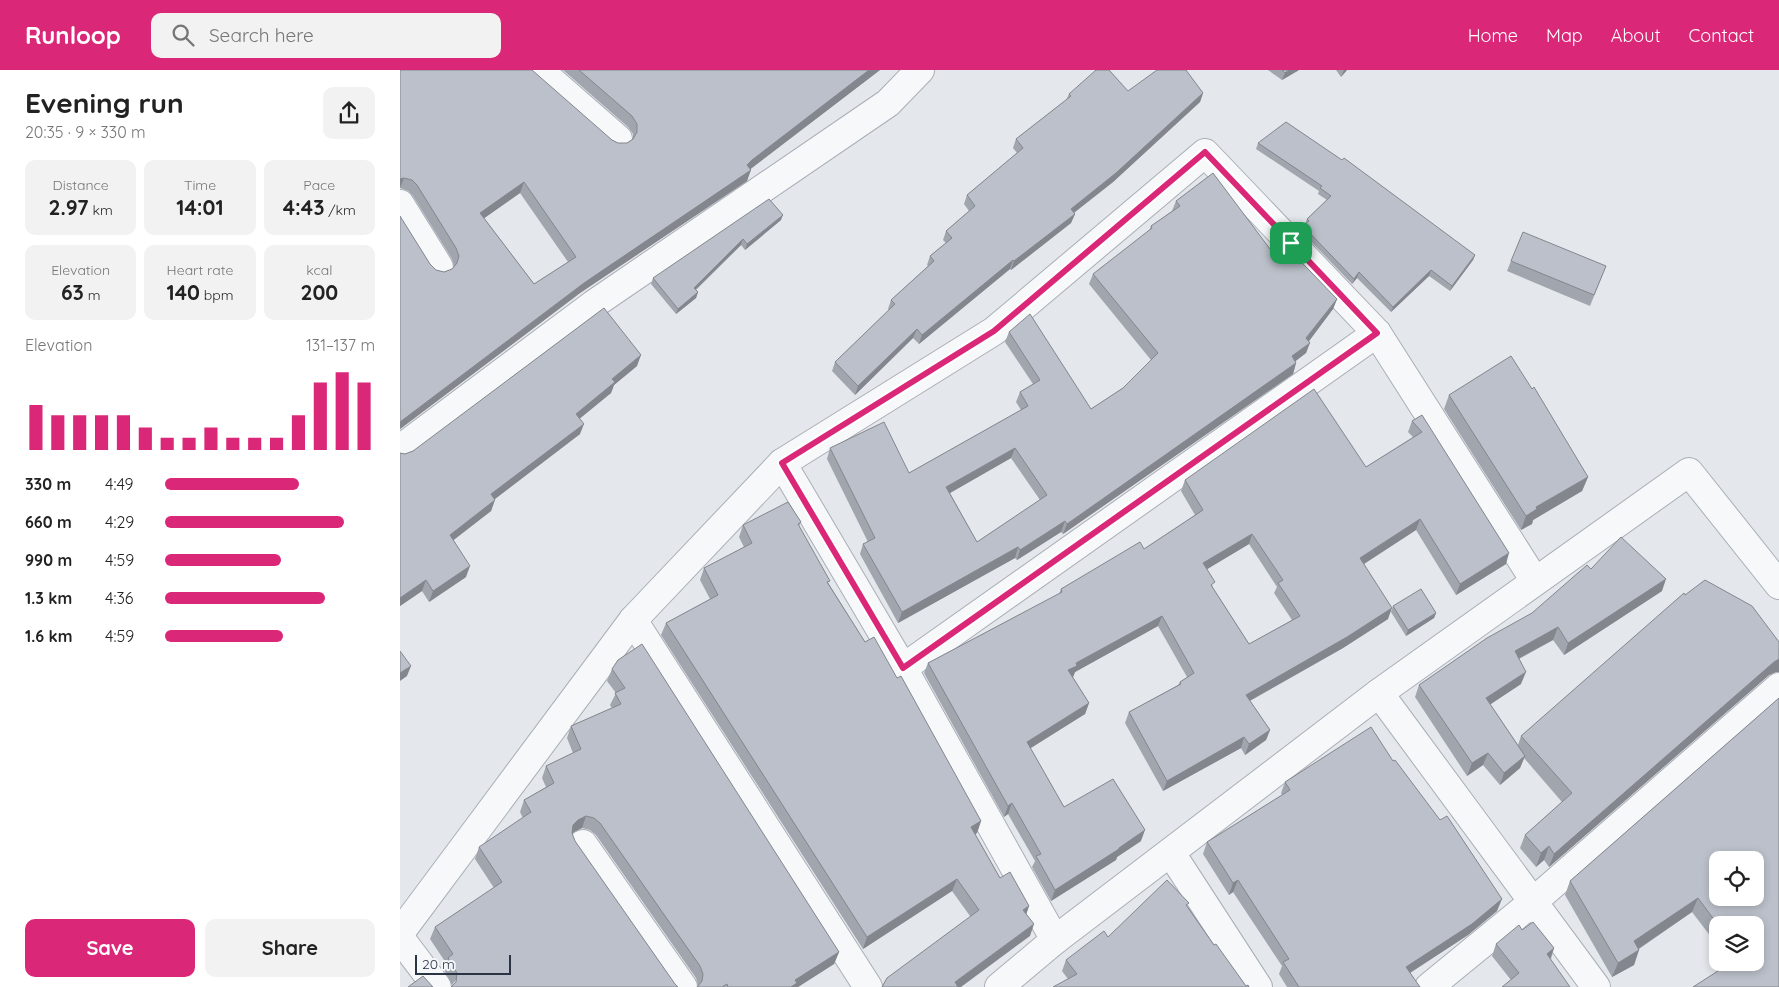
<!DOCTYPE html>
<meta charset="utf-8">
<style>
body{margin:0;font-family:Quicksand,sans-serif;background:#f2f2f2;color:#222;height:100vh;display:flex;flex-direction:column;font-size:19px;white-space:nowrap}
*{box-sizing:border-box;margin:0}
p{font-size:16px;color:#767676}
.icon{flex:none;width:28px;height:28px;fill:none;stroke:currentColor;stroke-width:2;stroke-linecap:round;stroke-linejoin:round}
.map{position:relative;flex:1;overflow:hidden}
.drawer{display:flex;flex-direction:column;background:#fff;width:400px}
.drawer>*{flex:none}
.fabs{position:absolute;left:1309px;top:781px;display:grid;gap:10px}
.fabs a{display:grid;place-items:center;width:55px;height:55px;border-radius:10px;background:#fff;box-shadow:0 2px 8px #0003;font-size:25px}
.scale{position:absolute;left:15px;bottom:12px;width:96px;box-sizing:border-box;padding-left:5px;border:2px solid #2b3445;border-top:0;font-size:14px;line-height:18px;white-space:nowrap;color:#2b3445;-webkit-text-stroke:4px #f4f6f9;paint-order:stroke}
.pin{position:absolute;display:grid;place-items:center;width:42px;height:42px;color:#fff;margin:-21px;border-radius:10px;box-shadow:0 2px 8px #0006}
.round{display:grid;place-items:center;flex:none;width:52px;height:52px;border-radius:10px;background:#f2f2f2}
.overview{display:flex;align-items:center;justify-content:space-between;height:85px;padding:0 25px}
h1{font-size:28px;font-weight:800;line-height:38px}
.metrics{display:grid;grid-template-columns:repeat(3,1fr);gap:8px;height:85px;padding:5px 25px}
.metrics div{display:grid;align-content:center;border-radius:10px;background:#f2f2f2;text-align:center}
.metrics b{font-size:21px;font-weight:800}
.metrics small{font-size:14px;font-weight:400}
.metrics p{font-size:14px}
.chart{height:140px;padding:10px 25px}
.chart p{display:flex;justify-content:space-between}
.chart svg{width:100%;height:90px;margin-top:5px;stroke:#db2777;stroke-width:6}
.cta{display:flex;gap:10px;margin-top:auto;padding:10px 25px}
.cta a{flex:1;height:58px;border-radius:10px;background:#db2777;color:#fff;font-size:20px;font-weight:800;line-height:58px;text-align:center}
.cta a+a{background:#f2f2f2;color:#222}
ul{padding:0 25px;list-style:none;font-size:16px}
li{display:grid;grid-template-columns:80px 60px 1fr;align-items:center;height:38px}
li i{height:12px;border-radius:6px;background:#db2777}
header{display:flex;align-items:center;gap:30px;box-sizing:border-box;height:70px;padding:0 25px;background:#db2777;color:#fff}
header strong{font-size:24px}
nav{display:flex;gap:28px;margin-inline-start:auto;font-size:18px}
.search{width:350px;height:45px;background:#f2f2f2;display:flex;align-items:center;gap:12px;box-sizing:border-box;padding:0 18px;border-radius:10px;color:#767676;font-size:19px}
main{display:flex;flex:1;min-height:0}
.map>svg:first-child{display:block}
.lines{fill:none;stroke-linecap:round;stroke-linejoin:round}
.minor-casing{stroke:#a9aeb7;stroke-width:30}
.minor{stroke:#f7f8fa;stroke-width:28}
.wall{fill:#a1a5ae;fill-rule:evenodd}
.shaded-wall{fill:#83868d}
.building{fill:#bbc0ca;stroke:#83868d;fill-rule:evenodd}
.route-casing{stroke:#fff;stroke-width:10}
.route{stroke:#db2777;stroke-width:6}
</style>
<header>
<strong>Runloop</strong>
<div class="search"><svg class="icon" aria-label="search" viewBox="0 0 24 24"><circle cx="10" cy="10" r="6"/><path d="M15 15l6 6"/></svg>Search here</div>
<nav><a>Home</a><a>Map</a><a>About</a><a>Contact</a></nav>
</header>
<main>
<section class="drawer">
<div class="overview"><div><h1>Evening run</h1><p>20:35 · 9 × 330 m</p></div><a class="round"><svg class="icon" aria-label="share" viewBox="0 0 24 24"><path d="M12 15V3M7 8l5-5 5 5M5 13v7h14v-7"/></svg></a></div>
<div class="metrics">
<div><p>Distance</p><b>2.97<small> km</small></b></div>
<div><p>Time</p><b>14:01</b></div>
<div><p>Pace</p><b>4:43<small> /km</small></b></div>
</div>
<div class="metrics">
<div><p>Elevation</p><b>63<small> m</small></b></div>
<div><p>Heart rate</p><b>140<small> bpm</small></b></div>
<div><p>kcal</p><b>200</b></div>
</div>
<div class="chart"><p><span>Elevation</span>131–137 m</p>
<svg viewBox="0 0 160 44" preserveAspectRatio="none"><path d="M5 44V22M15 44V27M25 44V27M35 44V27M45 44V27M55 44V33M65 44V38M75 44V38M85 44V33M95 44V38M105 44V38M115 44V38M125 44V27M135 44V11M145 44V6M155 44V11"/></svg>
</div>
<ul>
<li><b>330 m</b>4:49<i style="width:64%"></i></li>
<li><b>660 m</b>4:29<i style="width:85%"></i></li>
<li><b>990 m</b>4:59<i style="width:55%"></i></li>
<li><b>1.3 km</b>4:36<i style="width:76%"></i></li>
<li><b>1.6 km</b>4:59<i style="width:56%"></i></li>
</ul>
<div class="cta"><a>Save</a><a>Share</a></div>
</section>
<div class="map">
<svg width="1379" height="917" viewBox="0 0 1379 917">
<rect width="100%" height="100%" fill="#e4e7ec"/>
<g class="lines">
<g class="minor-casing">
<g id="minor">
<polyline points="139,0 218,69"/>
<polyline points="0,134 39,197"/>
<polyline points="0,379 194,234 488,33 520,0"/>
<polyline points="382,393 503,598 655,870"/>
<polyline points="233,550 468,917"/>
<polyline points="503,598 977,263"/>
<polyline points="979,623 1196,917"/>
<polyline points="183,774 283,917"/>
<polyline points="771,783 858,917"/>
<polyline points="0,863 233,550 382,393 594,261 805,83 977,263 1135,511"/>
<polyline points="0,868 37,917"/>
<polyline points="599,917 655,870 979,623 1289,402 1379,515"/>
<polyline points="1029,917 1134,831 1379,617"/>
</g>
</g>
<use href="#minor" class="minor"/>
</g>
<g class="wall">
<path d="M0,0L212,70L218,73H227L233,69V64L228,57L163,0H480L350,99L347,111L180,223L0,359L30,194L36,200L44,202L52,199L54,196L52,189L13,126L8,121L0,118ZM120,123L168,192L134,214L84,148Z"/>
<polygon points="868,0 899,0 882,10"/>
<polygon points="936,0 947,0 941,7"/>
<polygon points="728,21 803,23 800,32 713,112 674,143 675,144 671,153 611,200 610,199 519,274 513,268 455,325 432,301 435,292 489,240 488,239 491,230 528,196 527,195 530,186 546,173 543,170 546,161 569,141 564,134 567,125 617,83 613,78 616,69 666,30 669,24"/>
<polygon points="858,73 1075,185 1073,190 1050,221 1029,206 991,242 957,208 952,214 901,161 903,156 905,154 907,149 927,130 918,124 919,121 856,79"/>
<path d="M776,131L870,179L937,229L933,239L908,271L906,283L895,291L896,293L893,304L663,464L661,462L617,490L615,488L498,553L460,484L463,474L468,472L427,389L430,378L509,403L621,340L616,332L620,322L633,314L605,272L609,262L691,339L723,318L751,290L689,214L693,204L749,161L751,156L772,141ZM611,388L640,430L577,472L550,423Z"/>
<polygon points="381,150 345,180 341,175 296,220 298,222 296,228 276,244 251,214 253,208"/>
<polygon points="1111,191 1206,196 1190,236 1107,201"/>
<polygon points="237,296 214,315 211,323 180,348 180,364 95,429 91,441 53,470 66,507 29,532 22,521 0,536 0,383 5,384"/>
<polygon points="1049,325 1188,407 1182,421 1133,450 1132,454 1121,460 1044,339"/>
<path d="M1022,345L1106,494L1056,525L1016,460L964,494L988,549L943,578L850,631L870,660L866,670L845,685L841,678L763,721L725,653L729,642L778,615L780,612L787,607L758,556L675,602L673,607L689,633L685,644L630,678L664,737L741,771L717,787L716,790L651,831L632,797L635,791L608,744L604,747L524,603L528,593L659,524L661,519L744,479L795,445L781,421L785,410L966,397L1013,367L1008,362L1012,351ZM849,474L877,517L874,523L892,550L849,574L813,518L807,499Z"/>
<polygon points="401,452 399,456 429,514 465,572 497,608 581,751 577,763 575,764 600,808 629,836 626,844 630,866 570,846 552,821 463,879 261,565 266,553 310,529 300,510 304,498 344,477 339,467 343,455"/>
<polygon points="1191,499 1262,521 1164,585 1153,570 1119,589 1121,614 1090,634 1118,675 1121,666 1285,525 1379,572 1379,602 1376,602 1369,605 1149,797 1144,790 1136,797 1120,778 1125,765 1162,732 1124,688 1120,698 1100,715 1083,695 1067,706 1015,627 1019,615 1132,543"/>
<polygon points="993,536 1036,543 1034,548 1006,566 991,542"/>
<polygon points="212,599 439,882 434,894 398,917 297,917 298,915 296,908 196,765 190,760 182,758 174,762 172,764 52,915 44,900 46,893 30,869 35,857 94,818 75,789 79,777 123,748 120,742 124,730 146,717 142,708 146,696 173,683 167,668 171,656 212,638 210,635 216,623 207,611"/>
<polygon points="1379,628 1379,917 1330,894 1329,892 1355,892 1318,855 1318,876 1292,842 1239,879 1234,895 1212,907 1165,825 1170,811"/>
<polygon points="993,691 1097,841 1068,865 1010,903 1020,917 887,917 879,904 882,896 833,822 829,825 803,784 807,772 882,725 881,723 885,712"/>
<polygon points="788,837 814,875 846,916 668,909 662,901 666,890 708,867"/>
<polygon points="1122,860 1154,878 1151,889 1111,910 1092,886 1096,874"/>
</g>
<g class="shaded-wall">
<polygon points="469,0 480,0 348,101 351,100 347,111 180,223 0,359 0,352 184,213 347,95 352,90"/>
<polygon points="889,0 899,0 882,10 885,3"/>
<polygon points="944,0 947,0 941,7"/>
<polygon points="803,23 800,32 713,112 667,148 671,139"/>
<polygon points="4,108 0,118 0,109"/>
<polygon points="124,112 120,123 76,154 80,143"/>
<polygon points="675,144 671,153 611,200 614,191"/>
<polygon points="383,145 381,150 345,180 347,174"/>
<polygon points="343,169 341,175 292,223 294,218"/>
<polygon points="1075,185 1073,190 1050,221 1052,216"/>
<polygon points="613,190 610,199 519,274 522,265"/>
<polygon points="1031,200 1029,206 991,242 993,237"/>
<polygon points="959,202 957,208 952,214 954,209"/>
<polygon points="298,222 296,228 276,244 278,239"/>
<polygon points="937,229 933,239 904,278 910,273 906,283 888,297 892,286"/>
<polygon points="517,259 513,268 455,325 458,316"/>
<polygon points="241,285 237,296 214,315 211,323 172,355 176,344 212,309"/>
<polygon points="896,293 893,304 663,464 667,454"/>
<polygon points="184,354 180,364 87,435 91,424"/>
<polygon points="615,378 611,388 543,427 546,417"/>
<polygon points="1188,407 1182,421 1133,450 1132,454 1121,460 1126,446 1136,437"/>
<polygon points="95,430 91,441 46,476 50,465"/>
<polygon points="1020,449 1016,460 956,499 960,488"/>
<polygon points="665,451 661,462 617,490 620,480"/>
<polygon points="852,464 849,474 799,504 803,493"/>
<polygon points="618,477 615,488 498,553 502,542"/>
<polygon points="1109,483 1106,494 1056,525 1060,514"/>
<polygon points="70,496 66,507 29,532 33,521"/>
<polygon points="1266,509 1262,521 1164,585 1168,573"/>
<polygon points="26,510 22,521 0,536 0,528"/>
<polygon points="992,538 988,549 943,578 842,635 846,625"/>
<polygon points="1036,543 1034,548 1006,566 1008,560"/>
<polygon points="762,546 758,556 675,602 673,607 664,611 668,600 676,593"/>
<polygon points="1158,557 1153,570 1110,593 1115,581"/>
<polygon points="1379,589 1379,602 1376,602 1369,605 1149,797 1154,784 1374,592"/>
<polygon points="11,596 7,606 0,611 0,603"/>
<polygon points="1126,602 1121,614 1082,640 1086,628"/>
<polygon points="689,633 685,644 623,683 627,672"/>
<polygon points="870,660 866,670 845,685 849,674"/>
<polygon points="844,667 841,678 763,721 767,711"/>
<polygon points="1088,683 1083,695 1067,706 1072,693"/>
<polygon points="1125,686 1120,698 1100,715 1104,703"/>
<polygon points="612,733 608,744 604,747 608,736"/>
<polygon points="186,746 182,758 174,762 169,767 173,755 178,750"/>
<polygon points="581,751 577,763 566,769 571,757"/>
<polygon points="745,760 741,771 717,787 716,790 651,831 655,820"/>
<polygon points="1149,776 1144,790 1136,797 1141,783"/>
<polygon points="557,809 552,821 463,879 467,867"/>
<polygon points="838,810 833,822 829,825 833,813"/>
<polygon points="1298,828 1292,842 1229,885 1234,871"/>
<polygon points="1102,829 1097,841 1068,865 1002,908 1006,897"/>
<polygon points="629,836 625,848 623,840"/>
<polygon points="634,854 630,866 561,917 554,917 555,912"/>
<polygon points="1154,878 1150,889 1147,884"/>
<polygon points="1239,880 1234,895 1212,907 1218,893"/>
<polygon points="439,882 434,894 398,917 391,917 395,910"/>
</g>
<g class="building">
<path d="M0,0H132L212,70L218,73H227L233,69L237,62V54L232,46L179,0H469L352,90L347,95L351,100L184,213L0,352V146L30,194L36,200L44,202L52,199L57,193L59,186L56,178L17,115L12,110L4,108L0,109ZM124,112L176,187L134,214L80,143Z"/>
<polygon points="696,0 709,0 728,21 757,0 786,0 803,23 716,103 671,139 675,144 614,191 613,190 522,265 517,259 458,316 435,292 495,234 491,230 534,191 530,186 552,168 546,161 575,136 567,125 623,78 616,69 671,26 669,24"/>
<polygon points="882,0 889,0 885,3"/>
<polygon points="886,52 942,90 944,88 1075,185 1052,216 1031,200 993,237 959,202 954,209 903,156 909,151 907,149 931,126 920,118 922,116 858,73"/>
<path d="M813,103L870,179L881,171L937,229L906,268L910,273L892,286L896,293L667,454L665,451L620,480L618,477L502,542L463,474L475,468L430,378L484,352L509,403L628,336L620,322L640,310L609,262L630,244L691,339L723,318L758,283L693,204L752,158L751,156L780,136L776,131ZM615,378L647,425L577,472L546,417Z"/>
<polygon points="369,129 383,145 347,174 343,169 294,218 298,222 278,239 253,208"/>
<polygon points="1123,162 1206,196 1194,225 1111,191"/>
<polygon points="204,238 241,285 212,309 215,312 176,344 184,354 91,424 95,430 50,465 70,496 33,521 26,510 0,528 0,383 5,384 13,381"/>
<polygon points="1111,286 1132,319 1134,317 1188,407 1136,437 1137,439 1126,446 1049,325"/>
<path d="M914,319L966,397L1022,362L1012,351L1022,345L1109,483L1060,514L1020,449L960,488L992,538L947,567L846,625L870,660L849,674L844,667L767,711L729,642L781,614L780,612L794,603L762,546L676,593L677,596L668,600L689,633L627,672L664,737L713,709L745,760L719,778V779L655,820L636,786L641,784L612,733L608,736L528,593L662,522L661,519L740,472L744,479L803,440L785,410ZM852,464L883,510L878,513L900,546L849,574L811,515L815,512L803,493Z"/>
<polygon points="388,432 401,452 398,454 430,511 427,512 465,572 474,567 497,608 501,606 581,751 571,757 600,808 610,802 629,836 623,840 634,854 555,912 558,917 482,917 487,908 579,840 557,809 467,867 266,553 318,525 304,498 352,473 343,455"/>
<polygon points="1221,467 1266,509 1168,573 1158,557 1115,581 1126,602 1086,628 1125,686 1104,703 1088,683 1072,693 1019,615 1087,568 1132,543 1187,495 1191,499"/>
<polygon points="1305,510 1352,536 1379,572 1379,589 1374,592 1154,784 1149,776 1141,783 1125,765 1172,723 1121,666 1284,523 1285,525"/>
<polygon points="1021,519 1036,543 1008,560 993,536"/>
<polygon points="242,574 439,882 395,910 397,913 391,917 328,917 327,914 322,917 297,917 302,911 303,904 300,896 200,753 194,748 186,746 178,750 173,755 172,763 175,771 275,914 278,917 51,917 56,912 57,903 48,888 53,884 35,857 102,812 79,777 131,742 124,730 154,713 146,696 181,679 171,656 221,634 215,623 225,618 212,599 218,590"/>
<polygon points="0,581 11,596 0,603"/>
<path d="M1379,628V917H1293L1332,892H1355V855H1318L1298,828L1234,871L1239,880L1218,893L1170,811ZM1318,790H1355V828H1318Z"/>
<polygon points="971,657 993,691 995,690 1040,750 1047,746 1102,829 1072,854 1006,897 1020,917 899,917 883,892 889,889 838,810 833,813 807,772 890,720 885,712"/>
<polygon points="767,810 789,833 786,835 814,875 816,874 846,916 848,915 849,917 653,917 677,904 666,890 704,861 708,867"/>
<polygon points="1133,852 1154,878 1147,884 1170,917 1102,917 1119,903 1096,874 1119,855 1122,860"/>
<polygon points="23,906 33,917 8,917"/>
</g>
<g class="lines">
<g class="route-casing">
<polygon id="route" points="805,82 977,263 503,598 382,393 594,261"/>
</g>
<use href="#route" class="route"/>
</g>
</svg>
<div class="fabs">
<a><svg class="icon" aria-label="locate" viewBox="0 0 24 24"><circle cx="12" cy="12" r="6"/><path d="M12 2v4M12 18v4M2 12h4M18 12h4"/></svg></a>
<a><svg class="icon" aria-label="layers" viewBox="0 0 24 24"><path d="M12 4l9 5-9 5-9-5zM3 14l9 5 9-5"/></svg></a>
</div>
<div class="scale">20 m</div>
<div class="pin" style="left:891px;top:173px;background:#1e9e55"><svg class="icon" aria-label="arrive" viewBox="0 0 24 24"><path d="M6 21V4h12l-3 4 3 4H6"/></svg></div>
</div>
</main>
